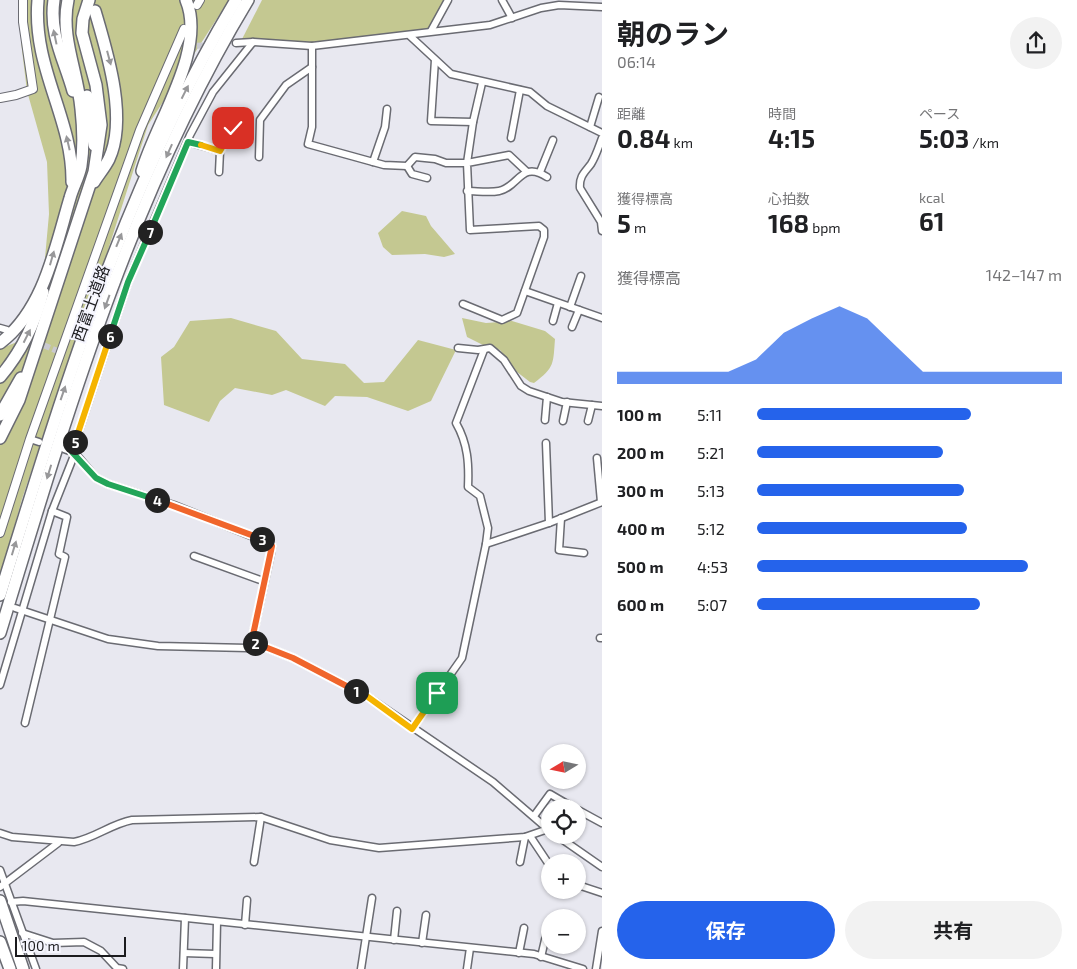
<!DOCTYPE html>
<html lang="ja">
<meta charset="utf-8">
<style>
body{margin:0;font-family:"Exo 2","Noto Sans JP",sans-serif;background:#f2f2f2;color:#202124;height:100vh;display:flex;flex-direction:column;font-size:19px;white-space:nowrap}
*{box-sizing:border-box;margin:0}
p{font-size:16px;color:#757577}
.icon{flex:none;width:28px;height:28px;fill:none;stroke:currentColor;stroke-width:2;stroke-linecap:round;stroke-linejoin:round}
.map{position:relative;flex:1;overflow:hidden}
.sheet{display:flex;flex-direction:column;background:#fff;width:475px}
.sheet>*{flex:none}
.needle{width:32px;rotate:260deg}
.fabs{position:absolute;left:541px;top:744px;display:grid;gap:10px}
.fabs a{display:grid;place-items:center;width:45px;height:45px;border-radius:50%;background:#fff;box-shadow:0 1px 4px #0004;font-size:25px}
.scale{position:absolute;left:15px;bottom:12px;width:111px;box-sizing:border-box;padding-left:5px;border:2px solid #1b1b1e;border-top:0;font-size:14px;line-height:18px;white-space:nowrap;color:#1b1b1e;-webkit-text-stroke:4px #f5f5fe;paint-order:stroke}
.pin{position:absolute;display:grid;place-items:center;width:42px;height:42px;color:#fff;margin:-21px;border-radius:10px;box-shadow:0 2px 8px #0006}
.km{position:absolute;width:25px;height:25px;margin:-12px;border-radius:50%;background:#222;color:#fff;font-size:14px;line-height:25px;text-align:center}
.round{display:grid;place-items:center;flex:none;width:52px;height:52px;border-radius:26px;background:#f2f2f2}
.headline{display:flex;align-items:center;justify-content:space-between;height:85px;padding:0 15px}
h1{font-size:28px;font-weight:700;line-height:38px}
.figures{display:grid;grid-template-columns:repeat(3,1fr);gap:8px;height:85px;padding:5px 15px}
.figures div{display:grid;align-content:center}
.figures b{font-size:25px;font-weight:700}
.figures small{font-size:14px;font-weight:400}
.figures p{font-size:14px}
.chart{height:140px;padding:10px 15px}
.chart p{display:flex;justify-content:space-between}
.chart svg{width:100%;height:90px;margin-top:5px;fill:#2563eb;opacity:.7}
.cta{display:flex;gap:10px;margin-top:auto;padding:10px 15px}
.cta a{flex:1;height:58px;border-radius:30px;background:#2563eb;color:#fff;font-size:20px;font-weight:700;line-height:58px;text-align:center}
.cta a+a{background:#f2f2f2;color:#202124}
ul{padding:0 15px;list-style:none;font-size:16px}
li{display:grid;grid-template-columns:80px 60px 1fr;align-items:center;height:38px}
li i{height:12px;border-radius:6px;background:#2563eb}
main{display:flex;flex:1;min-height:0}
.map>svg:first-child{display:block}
.green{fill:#c4c891}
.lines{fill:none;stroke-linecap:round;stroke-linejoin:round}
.minor-tunnel{stroke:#c9c9d0;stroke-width:6;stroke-dasharray:6 3;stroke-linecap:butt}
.minor-casing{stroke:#6a6b72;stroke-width:9}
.tertiary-casing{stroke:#6a6b72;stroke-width:10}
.motorway-casing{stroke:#6a6b72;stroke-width:14}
.minor{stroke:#fff;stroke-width:6}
.tertiary{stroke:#fff;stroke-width:8}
.motorway{stroke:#fff;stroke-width:11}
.oneway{fill:#98989a}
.split-1-casing{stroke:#fff;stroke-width:10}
.split-2-casing{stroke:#fff;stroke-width:10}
.split-3-casing{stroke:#fff;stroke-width:10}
.split-4-casing{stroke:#fff;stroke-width:10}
.split-5-casing{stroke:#fff;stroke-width:10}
.split-6-casing{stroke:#fff;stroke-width:10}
.split-7-casing{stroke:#fff;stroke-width:10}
.split-8-casing{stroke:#fff;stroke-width:10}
.split-9-casing{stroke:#fff;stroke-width:10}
.split-1{stroke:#f5b400;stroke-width:6}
.split-2{stroke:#f0652b;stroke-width:6}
.split-3{stroke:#f0652b;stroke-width:6}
.split-4{stroke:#f0652b;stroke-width:6}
.split-5{stroke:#22a559;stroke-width:6}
.split-6{stroke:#f5b400;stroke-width:6}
.split-7{stroke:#22a559;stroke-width:6}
.split-8{stroke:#22a559;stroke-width:6}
.split-9{stroke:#f5b400;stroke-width:6}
.labels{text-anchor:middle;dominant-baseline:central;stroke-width:4;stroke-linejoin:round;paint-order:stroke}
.street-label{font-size:16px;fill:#1b1b1e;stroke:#f5f5fe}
</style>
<main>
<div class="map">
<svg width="602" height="969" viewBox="0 0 602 969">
<rect width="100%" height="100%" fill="#e8e8f0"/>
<g class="green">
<polygon points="28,0 229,0 148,125 107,253 70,356 22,499 0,578 0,349 24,339 44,269 49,214 47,162 27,91 21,42 25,31"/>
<polygon points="262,0 446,0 428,30 319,45 240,43"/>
<polygon points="402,211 426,216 431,226 455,254 444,257 425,254 392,255 383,247 378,233"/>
<polygon points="231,318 276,331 302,359 345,364 364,383 384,382 418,340 456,350 431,401 408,411 367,397 335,396 325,406 286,390 272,395 235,388 220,401 209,422 164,405 161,357 174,347 190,321"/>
<path d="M462,318L486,323L512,321L545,331L555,339C553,364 555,367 534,383L530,382L517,372L500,350L483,345L467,337Z"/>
</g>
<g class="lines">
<g class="minor-tunnel">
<polyline points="188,46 213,45"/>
<polyline points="36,342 62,353"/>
</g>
<g class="minor-casing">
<g id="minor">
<polyline points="502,0 512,18"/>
<polyline points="431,31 448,0"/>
<polyline points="410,36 451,74 530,92 547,106 602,133"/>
<polyline points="236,43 253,42 312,46 490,25 541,8 559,5 602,7"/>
<polyline points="312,46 312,127 308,144 384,165 407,166 415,157 435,159 446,163 467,163 473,122"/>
<polyline points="435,60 431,121 473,122 482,83"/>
<polyline points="590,127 599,97"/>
<polyline points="511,138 520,90"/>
<path d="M602,138C599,146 596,156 591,164C585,172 579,176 580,188L601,222L602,231"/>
<polyline points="188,142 220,151 233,128"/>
<polyline points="259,157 260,120 286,85 312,67"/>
<polyline points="373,162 385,127 387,109"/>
<polyline points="407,166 412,174 427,178"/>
<polyline points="219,172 220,151"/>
<polyline points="540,172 553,140"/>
<path d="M467,191C477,191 489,193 499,191C519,187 521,160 547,177"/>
<polyline points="525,291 602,318"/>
<polyline points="463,304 502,320 517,313 544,237 544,230 539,226 470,230 467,163 509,155 526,171"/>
<polyline points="570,307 581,276"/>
<polyline points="553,321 558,303"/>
<polyline points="572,327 579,310"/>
<polyline points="0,328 7,330"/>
<polyline points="458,348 478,350 490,348 504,360 521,386 529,391 562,402 602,406"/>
<polyline points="545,420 547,397"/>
<polyline points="563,421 567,402"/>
<polyline points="588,421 592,405"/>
<polyline points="30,439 39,442"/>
<polyline points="546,443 549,523"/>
<polyline points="64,449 75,453 96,478 108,484 174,505 269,543 272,546 271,553 253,635 255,643 293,658 368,697 493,782 550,831"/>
<polyline points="72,452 128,282 190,135 213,92 253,42"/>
<polyline points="597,458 601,502"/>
<polyline points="561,518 559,550 584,553"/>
<polyline points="486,544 549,523 602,502"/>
<polyline points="194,556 263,581"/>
<polyline points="15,608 108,639 158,646 248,648 255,643"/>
<polyline points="600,638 602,638"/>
<polyline points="0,685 52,511 75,453"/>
<polyline points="25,723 65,557 59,554 67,517 52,511"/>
<path d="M412,729L462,658L486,544L488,528L480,496L468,487C469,464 468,444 456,423L484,350"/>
<polyline points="578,810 602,823"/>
<polyline points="534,816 550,794 574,808"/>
<path d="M0,833L12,837L74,842C95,838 111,824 132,820L261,817L330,840L379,848L525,837L548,829"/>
<polyline points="556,835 602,867"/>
<polyline points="530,836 550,866"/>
<polyline points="254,862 261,817"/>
<polyline points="520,862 525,837"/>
<polyline points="0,870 36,969"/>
<polyline points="578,885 602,893"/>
<polyline points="0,887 58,843"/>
<polyline points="11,902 23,901 534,954 583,969"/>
<polyline points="245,925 247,900"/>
<polyline points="22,933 53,943 84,942 101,951 117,968 123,969"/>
<polyline points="394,940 397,911"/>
<polyline points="422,943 426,915"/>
<polyline points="184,953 215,954"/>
<polyline points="519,953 524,928"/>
<polyline points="541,957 548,927"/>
<polyline points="183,969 185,918"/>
<polyline points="216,969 217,922"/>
<polyline points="361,969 372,898"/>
<polyline points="467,969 470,948"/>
<polyline points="596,969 602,931"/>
</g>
</g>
<g class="tertiary-casing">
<g id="tertiary">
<polyline points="197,5 200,0"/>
<polyline points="0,98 16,95 33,89 23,22 23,0"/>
<polyline points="0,533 30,439 140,130 184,29"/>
</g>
</g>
<g class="motorway-casing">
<g id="motorway">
<path d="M38,0C32,68 73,118 72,182"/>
<path d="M54,0C49,34 64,59 73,91"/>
<polyline points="87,96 94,145"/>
<path d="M142,171C156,122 207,50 186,0"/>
<path d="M94,182C99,174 105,167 109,159C128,118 107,52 95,11"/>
<path d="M0,343C44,310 55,248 70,198C73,187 79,177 81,166C84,147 83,127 81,109C78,72 60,37 68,0"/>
<path d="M0,377C22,351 35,324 43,292"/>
<polyline points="0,415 21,378"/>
<polyline points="0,438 19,400 94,172 101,125 96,85 82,33 83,19 89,0"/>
<path d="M0,595C63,391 125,184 236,0"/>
<path d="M0,633C66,416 130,195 248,0"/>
<polyline points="0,901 23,969"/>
<polyline points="0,942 10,969"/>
</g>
</g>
<use href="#minor" class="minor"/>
<use href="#tertiary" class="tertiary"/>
<use href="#motorway" class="motorway"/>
</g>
<defs><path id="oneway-solid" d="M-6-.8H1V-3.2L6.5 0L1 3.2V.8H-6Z" transform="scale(1.25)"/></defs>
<g class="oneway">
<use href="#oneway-solid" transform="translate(55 37) rotate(-102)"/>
<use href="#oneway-solid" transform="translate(109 58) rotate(75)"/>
<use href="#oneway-solid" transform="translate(185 92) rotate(-63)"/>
<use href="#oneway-solid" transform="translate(68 143) rotate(-103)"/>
<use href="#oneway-solid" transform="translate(169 151) rotate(114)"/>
<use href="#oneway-solid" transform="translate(119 240) rotate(-68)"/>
<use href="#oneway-solid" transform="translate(52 258) rotate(-74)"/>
<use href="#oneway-solid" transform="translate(107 302) rotate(110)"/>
<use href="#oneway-solid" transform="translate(27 336) rotate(-63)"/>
<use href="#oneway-solid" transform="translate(63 393) rotate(-71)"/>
<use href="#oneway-solid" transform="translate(49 472) rotate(107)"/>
<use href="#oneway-solid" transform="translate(14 548) rotate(-73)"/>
</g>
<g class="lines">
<g class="split-1-casing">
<polyline id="split-1" points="356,691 368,697 412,729 437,693"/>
</g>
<g class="split-2-casing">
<polyline id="split-2" points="255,643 293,658 356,691"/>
</g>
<g class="split-3-casing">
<polyline id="split-3" points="255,643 253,635 272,546 262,539"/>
</g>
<g class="split-4-casing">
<polyline id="split-4" points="157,500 262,539"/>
</g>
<g class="split-5-casing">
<polyline id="split-5" points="75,442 72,452 96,478 108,484 157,500"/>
</g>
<g class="split-6-casing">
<polyline id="split-6" points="75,442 110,336"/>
</g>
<g class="split-7-casing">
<polyline id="split-7" points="110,336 128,282 150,232"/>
</g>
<g class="split-8-casing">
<polyline id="split-8" points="150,232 188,142 201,145"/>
</g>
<g class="split-9-casing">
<polyline id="split-9" points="201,145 220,151 233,128"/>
</g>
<use href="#split-1" class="split-1"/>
<use href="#split-2" class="split-2"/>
<use href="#split-3" class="split-3"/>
<use href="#split-4" class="split-4"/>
<use href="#split-5" class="split-5"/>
<use href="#split-6" class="split-6"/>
<use href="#split-7" class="split-7"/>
<use href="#split-8" class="split-8"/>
<use href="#split-9" class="split-9"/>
</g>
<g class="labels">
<g class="street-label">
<text transform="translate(90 303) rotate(-70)">西富士道路</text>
</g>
</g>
</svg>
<div class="fabs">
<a><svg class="needle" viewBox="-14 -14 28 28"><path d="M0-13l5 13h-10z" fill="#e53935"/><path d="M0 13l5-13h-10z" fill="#757577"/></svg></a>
<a><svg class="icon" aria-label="locate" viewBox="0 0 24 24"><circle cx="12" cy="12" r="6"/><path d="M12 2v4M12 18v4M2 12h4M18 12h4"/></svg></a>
<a>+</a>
<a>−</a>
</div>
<div class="scale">100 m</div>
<div class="pin" style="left:437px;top:693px;background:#1e9e55"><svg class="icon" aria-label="arrive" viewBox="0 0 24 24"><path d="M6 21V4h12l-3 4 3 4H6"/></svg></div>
<div class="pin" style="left:233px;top:128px;background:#d93025"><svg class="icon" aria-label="check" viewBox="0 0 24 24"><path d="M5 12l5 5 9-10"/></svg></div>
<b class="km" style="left:356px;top:691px">1</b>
<b class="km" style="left:255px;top:643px">2</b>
<b class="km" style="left:262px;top:539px">3</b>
<b class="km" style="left:157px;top:500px">4</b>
<b class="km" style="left:75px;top:442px">5</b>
<b class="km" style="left:110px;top:336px">6</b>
<b class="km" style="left:150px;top:232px">7</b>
</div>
<section class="sheet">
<div class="headline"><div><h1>朝のラン</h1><p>06:14</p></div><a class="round"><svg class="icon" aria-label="share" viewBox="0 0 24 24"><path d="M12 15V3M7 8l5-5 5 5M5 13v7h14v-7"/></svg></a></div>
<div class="figures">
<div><p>距離</p><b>0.84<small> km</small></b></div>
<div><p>時間</p><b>4:15</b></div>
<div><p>ペース</p><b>5:03<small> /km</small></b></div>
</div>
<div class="figures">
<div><p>獲得標高</p><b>5<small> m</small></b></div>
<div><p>心拍数</p><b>168<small> bpm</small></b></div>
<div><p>kcal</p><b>61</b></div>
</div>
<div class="chart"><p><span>獲得標高</span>142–147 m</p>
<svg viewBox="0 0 160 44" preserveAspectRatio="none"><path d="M0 44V38L10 38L20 38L30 38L40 38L50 32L60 19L70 12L80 6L90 12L100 25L110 38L120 38L130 38L140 38L150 38L160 38V44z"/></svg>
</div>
<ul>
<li><b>100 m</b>5:11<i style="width:70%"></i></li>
<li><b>200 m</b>5:21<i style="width:61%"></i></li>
<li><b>300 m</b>5:13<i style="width:68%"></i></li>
<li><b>400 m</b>5:12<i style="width:69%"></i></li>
<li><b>500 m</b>4:53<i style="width:89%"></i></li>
<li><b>600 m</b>5:07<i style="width:73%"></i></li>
</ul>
<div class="cta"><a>保存</a><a>共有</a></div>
</section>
</main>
